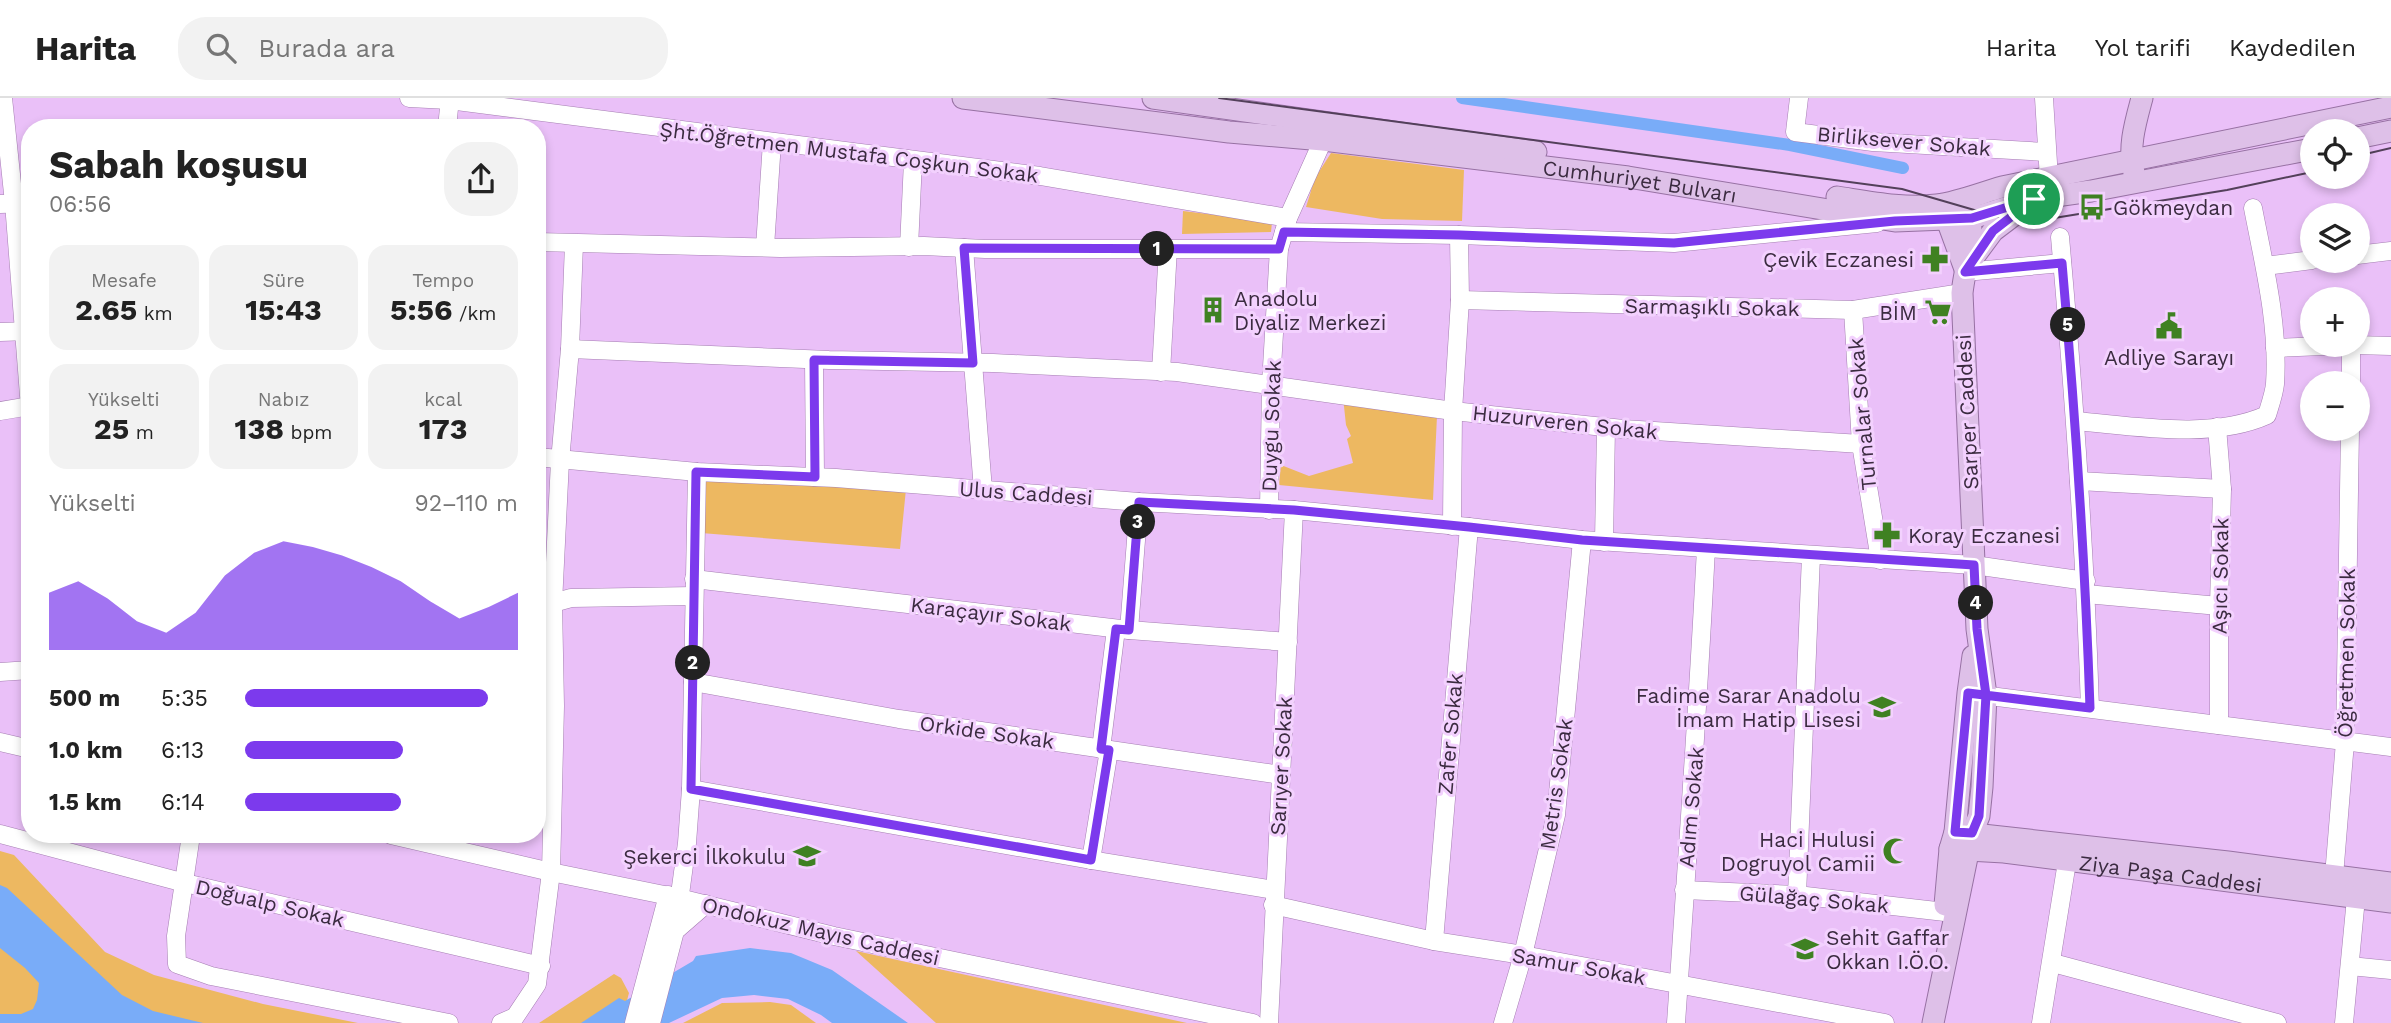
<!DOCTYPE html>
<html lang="tr">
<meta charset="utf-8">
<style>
body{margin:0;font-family:"Work Sans",sans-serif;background:#f2f2f2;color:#222;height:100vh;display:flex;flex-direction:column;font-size:26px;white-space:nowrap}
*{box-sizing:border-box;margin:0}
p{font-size:23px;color:#767676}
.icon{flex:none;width:38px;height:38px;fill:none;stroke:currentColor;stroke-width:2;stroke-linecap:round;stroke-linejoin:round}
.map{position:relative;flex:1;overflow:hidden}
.panel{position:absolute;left:21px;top:21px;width:525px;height:724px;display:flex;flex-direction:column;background:#fff;border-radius:28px;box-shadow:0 4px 10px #0003}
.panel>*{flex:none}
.fabs{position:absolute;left:2300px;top:21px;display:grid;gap:14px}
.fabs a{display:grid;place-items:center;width:70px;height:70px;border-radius:50%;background:#fff;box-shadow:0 4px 10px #0003;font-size:35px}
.pin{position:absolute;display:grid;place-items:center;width:60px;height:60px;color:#fff;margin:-30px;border:4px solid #fff;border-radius:50%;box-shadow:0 2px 7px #0007}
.km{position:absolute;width:35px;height:35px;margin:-18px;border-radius:50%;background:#222;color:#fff;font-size:19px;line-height:35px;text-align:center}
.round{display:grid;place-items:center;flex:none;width:74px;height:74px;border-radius:28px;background:#f2f2f2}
.headline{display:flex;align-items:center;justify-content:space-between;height:119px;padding:0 28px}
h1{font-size:38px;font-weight:700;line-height:52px}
.metrics{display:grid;grid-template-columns:repeat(3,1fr);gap:10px;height:119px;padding:7px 28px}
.metrics div{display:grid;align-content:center;border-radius:18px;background:#f2f2f2;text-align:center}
.metrics b{font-size:30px;font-weight:700}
.metrics small{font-size:19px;font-weight:400}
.metrics p{font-size:19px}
.chart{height:196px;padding:14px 28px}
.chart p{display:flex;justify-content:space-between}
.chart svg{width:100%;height:126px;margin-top:7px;fill:#7c3aed;opacity:.7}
ul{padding:0 28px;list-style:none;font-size:23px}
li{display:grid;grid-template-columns:112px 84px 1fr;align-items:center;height:52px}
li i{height:18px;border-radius:9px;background:#7c3aed}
header{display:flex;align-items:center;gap:42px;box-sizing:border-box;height:98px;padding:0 35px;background:#fff;border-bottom:2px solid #e0e0e0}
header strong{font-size:33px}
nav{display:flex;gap:38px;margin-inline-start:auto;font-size:24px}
.search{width:490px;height:63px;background:#f2f2f2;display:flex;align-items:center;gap:18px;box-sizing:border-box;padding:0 24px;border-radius:28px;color:#767676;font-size:26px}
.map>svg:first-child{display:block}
.green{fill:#edb861}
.water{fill:#79acf8}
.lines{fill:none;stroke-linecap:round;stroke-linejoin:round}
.canal{stroke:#79acf8;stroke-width:12}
.minor-casing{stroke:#a57eb2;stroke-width:19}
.major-casing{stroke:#9771a3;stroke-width:23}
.minor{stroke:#fff;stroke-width:18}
.major{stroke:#dec0e8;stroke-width:21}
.tram{stroke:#53405a;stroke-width:2}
.route-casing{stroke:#fff;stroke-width:14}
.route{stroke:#7c3aed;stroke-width:9}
.labels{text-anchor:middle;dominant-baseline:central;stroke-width:6;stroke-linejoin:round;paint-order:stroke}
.street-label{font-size:21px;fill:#3b2b40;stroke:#f3d1fe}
.poi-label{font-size:21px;fill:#3b2b40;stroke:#f3d1fe;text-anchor:end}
</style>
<header>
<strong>Harita</strong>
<div class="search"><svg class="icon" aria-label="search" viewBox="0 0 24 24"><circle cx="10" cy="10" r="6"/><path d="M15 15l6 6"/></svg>Burada ara</div>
<nav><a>Harita</a><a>Yol tarifi</a><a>Kaydedilen</a></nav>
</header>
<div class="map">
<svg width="2391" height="925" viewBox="0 0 2391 925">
<rect width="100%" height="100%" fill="#eac0f8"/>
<g class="green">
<polygon points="1331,55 1464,72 1462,123 1382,121 1306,109 1315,80"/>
<polygon points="1183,113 1272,124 1271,134 1182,136"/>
<polygon points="1343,299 1437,318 1433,402 1279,387 1281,367 1309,378 1353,365 1347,341 1351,338 1346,327"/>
<polygon points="702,380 906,391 900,451 701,435"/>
<polygon points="0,753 14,757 105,854 154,877 263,906 358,925 0,925"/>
<polygon points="856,853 1187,925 936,925"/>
<polygon points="614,876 621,880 629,895 621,925 539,925"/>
<polygon points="770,904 791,907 816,925 683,925 722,905"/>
</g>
<g class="water">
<polygon points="0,787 7,790 122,897 153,913 203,925 0,925 0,916 21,916 33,911 37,902 39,885 25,870 0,850"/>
<polygon points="750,850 791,855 832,872 908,925 832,925 821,917 788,901 754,897 722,900 669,925 581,925 619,900 625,903 693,863 696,858"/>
</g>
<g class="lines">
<polyline class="canal" points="1462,0 1790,47 1903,70"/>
<g class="minor-casing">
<g id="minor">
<polyline points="3,0 14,105 30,310"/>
<polyline points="409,0 449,2 1040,78 1288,120"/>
<polyline points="1799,0 1795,34 1873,44 2046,54"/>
<polyline points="2044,0 2049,81"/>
<polyline points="447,30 450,0"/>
<polyline points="0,106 30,105"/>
<polyline points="1284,134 1459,137 1674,145 1877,125"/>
<path d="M2060,139C2074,296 2085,453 2090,610"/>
<polyline points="537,144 780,150 924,148 985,151 1279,151"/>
<polyline points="765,149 772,44"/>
<polyline points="909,149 913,63"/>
<polyline points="964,150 983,392"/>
<polyline points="2357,157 2391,153"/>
<polyline points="2265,168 2312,162"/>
<polyline points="1965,174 2062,165"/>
<polyline points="1460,202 1853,212 1962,195"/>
<polyline points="1853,212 1861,346 1880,462"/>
<polyline points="0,234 30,233"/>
<polyline points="2355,247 2391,248"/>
<polyline points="2275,250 2348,247"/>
<polyline points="570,251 829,262 993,265 1177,274 1453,313 1623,331 1861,346"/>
<polyline points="814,262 815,379"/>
<polyline points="1161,274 1168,150"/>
<polyline points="2351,285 2351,247"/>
<polyline points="0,313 30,308"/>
<path d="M2076,323C2135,328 2212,342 2267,317C2270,307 2274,296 2275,286C2279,227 2264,167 2253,110"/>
<polyline points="2217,329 2222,391 2219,508 2219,627"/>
<polyline points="537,359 697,374 836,380 1139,404 1294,412 1469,429 1582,442 1974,467 2086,483"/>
<polyline points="2079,383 2222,391"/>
<polyline points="1269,412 1271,286 1279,151 1288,120 1323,42"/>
<polyline points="1452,428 1453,313 1460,202 1459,137"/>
<polyline points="1604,444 1606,329"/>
<polyline points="694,481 1129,532 1288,544"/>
<polyline points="2086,496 2219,508"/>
<polyline points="537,504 553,505 571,500 694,498"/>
<polyline points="1129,532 1139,404"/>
<polyline points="0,574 30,572"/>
<polyline points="693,584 899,621 1281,677"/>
<polyline points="1974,596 2391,649"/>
<polyline points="0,644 30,651"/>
<polyline points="1101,651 1116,531"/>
<polyline points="691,691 1091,762 1274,792"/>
<polyline points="0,736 185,785 541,868"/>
<polyline points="191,737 176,838 177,866 211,878 449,925"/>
<polyline points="391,737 551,774 679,800 834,838 1253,925"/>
<polyline points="1091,762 1109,652"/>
<polyline points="2334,778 2345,644 2350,331"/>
<polyline points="1684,792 1797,797 1945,814"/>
<polyline points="1797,797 1811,458"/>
<polyline points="1273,807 1434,843 1523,857 1885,925"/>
<polyline points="675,833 687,745 691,691 697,374"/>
<polyline points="1434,843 1469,429"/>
<polyline points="2053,865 2277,925"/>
<polyline points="2350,868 2391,872"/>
<polyline points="501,925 515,919 537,886 551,774 555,608 553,505 560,363 570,251 574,146"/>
<polyline points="634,925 668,797"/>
<polyline points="651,925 675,833 706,806"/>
<polyline points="1269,925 1294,412"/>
<polyline points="1503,925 1523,857 1556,717 1582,442"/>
<path d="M1676,925C1687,767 1698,609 1706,450"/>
<polyline points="2041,925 2067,764"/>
<polyline points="2344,925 2356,800"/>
</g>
</g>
<g class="major-casing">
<g id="major">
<path id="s1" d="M963,0L1229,34L1323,42L1628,79L1895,123L1972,120L2034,101L2091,93L2312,51"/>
<polyline points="1153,0 1536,54"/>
<polyline points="2357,40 2391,33"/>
<path d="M2134,75C2128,49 2135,26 2142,0"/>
<path d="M1837,99C1870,104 1904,111 1937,107C1959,104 1981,95 2002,89L2391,9"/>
<polyline points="1949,110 1947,122 1965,171"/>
<polyline points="1970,164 1993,133 2026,108"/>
<polyline points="1955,734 2228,764 2391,785"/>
<path id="s2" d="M1950,751L2004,754L2391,804"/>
<polyline points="1945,807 1950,751 1955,734 1968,595 1973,558"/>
<path d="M1933,925L1972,735L1979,718L1982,689L1986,597L1977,531L1962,195C1966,160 1976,143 1968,107"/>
</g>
</g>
<use href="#minor" class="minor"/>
<use href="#major" class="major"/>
<g class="tram">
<polyline points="1219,0 1902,91 1995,118 2025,122 2048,121 2227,92 2312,74"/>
<polyline points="2357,58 2391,50"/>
</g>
</g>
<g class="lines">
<g class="route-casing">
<path id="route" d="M2034,101L1972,120L1895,123L1674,145L1459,137L1284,134L1279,151L964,150L973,265L814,262L815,379L696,374L691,691L1091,762L1109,652L1101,651L1116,531L1129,532L1139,404L1294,412L1469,429L1582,442L1974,467L1977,531L1986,597L1979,718L1972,735L1955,734L1968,595L2090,610C2085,461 2075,313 2062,165L1965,174L1993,133L2034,101"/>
</g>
<use href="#route" class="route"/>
</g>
<defs>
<g id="bus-bare" transform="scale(2.1)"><path d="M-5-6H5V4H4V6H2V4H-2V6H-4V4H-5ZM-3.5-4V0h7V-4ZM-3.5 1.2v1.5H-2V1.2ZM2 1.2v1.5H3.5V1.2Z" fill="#3f8122" stroke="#f3d1fe" stroke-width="2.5" paint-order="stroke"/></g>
<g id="pharmacy-bare" transform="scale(2.1)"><path d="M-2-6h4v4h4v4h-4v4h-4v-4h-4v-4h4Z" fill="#3f8122" stroke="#f3d1fe" stroke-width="2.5" paint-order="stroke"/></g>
<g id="building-bare" transform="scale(2.1)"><path d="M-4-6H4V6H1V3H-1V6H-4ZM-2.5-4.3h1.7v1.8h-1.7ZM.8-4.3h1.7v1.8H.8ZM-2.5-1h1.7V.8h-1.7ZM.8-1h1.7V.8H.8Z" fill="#3f8122" stroke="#f3d1fe" stroke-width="2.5" paint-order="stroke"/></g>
<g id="supermarket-bare" transform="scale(2.1)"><path d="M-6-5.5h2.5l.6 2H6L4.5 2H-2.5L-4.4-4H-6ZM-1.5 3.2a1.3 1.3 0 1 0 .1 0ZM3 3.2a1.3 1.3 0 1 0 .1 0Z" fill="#3f8122" stroke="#f3d1fe" stroke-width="2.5" paint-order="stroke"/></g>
<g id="civic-bare" transform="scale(2.1)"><path d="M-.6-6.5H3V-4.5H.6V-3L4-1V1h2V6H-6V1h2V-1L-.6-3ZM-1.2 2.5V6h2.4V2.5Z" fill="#3f8122" stroke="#f3d1fe" stroke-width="2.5" paint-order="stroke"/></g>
<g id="school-bare" transform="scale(2.1)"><path d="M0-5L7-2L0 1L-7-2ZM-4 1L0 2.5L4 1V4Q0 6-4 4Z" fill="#3f8122" stroke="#f3d1fe" stroke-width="2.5" paint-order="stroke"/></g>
<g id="mosque-bare" transform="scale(2.1)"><path d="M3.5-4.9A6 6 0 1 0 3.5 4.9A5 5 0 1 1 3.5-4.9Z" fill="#3f8122" stroke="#f3d1fe" stroke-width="2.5" paint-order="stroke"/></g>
</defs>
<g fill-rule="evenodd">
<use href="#bus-bare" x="2092" y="109"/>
<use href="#pharmacy-bare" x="1935" y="161"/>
<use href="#building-bare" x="1213" y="212"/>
<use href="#supermarket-bare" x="1938" y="214"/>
<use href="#civic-bare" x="2169" y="228"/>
<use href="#pharmacy-bare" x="1887" y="437"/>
<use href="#school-bare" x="1882" y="609"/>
<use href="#mosque-bare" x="1896" y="753"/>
<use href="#school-bare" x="807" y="758"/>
<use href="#school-bare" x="1805" y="851"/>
</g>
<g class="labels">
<g class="street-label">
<text transform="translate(1904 43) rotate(5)">Birliksever Sokak</text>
<text transform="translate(849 54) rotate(7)">Şht.Öğretmen Mustafa Coşkun Sokak</text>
<text stroke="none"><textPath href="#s1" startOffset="682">Cumhuriyet Bulvarı</textPath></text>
<text transform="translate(1712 209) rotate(1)">Sarmaşıklı Sokak</text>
<text transform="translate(1967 314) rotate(-93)">Sarper Caddesi</text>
<text transform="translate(1862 316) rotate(-95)">Turnalar Sokak</text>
<text transform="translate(1565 324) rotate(6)">Huzurveren Sokak</text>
<text transform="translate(1271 328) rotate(-88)">Duygu Sokak</text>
<text transform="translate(1026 395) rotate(4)">Ulus Caddesi</text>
<text transform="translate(2220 478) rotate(-89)">Aşıcı Sokak</text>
<text transform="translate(991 516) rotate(7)">Karaçayır Sokak</text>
<text transform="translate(2346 555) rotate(-89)">Öğretmen Sokak</text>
<text transform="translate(987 634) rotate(8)">Orkide Sokak</text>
<text transform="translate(1450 636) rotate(-85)">Zafer Sokak</text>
<text transform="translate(1281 668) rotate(-87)">Sarıyer Sokak</text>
<text transform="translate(1556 686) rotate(-82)">Metris Sokak</text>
<text transform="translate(1691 709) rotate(-85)">Adım Sokak</text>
<text stroke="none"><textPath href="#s2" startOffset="222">Ziya Paşa Caddesi</textPath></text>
<text transform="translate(1814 801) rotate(5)">Gülağaç Sokak</text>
<text transform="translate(270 805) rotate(13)">Doğualp Sokak</text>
<text transform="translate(821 833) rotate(13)">Ondokuz Mayıs Caddesi</text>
<text transform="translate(1579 868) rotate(10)">Samur Sokak</text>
</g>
<g class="poi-label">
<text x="2113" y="109" text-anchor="start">Gökmeydan</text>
<text x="1914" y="161">Çevik Eczanesi</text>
<text x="1234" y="200" text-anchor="start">Anadolu<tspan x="1234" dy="24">Diyaliz Merkezi</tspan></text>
<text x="1917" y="214">BİM</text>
<text x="2169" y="259" text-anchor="middle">Adliye Sarayı</text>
<text x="1908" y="437" text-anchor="start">Koray Eczanesi</text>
<text x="1861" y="597">Fadime Sarar Anadolu<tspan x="1861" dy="24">İmam Hatip Lisesi</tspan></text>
<text x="1875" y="741">Haci Hulusi<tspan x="1875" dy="24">Dogruyol Camii</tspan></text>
<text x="786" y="758">Şekerci İlkokulu</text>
<text x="1826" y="839" text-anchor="start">Sehit Gaffar<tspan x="1826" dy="24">Okkan I.Ö.O.</tspan></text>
</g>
</g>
</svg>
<div class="fabs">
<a><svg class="icon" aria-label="locate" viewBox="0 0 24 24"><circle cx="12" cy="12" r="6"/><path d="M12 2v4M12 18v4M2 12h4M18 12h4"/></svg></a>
<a><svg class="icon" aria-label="layers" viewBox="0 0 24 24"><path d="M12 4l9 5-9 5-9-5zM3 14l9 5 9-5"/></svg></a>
<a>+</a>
<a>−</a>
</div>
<div class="pin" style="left:2034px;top:101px;background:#1e9e55"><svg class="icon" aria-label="arrive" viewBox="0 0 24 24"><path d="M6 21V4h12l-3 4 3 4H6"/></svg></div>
<b class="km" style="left:1157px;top:151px">1</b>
<b class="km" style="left:693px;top:565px">2</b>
<b class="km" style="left:1138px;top:424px">3</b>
<b class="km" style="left:1976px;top:505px">4</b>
<b class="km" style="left:2068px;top:227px">5</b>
<section class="panel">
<div class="headline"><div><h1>Sabah koşusu</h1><p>06:56</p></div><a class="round"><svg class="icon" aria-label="share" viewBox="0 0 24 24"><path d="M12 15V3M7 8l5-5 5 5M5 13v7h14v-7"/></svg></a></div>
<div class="metrics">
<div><p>Mesafe</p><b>2.65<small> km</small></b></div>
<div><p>Süre</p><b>15:43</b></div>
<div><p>Tempo</p><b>5:56<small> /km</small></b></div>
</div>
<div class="metrics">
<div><p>Yükselti</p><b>25<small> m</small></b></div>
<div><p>Nabız</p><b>138<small> bpm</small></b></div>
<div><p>kcal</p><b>173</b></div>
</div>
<div class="chart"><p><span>Yükselti</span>92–110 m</p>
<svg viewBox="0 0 160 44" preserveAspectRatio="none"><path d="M0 44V24L10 20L20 26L30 34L40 38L50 31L60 18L70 10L80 6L90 8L100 11L110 15L120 20L130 27L140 33L150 29L160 24V44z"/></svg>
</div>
<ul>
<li><b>500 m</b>5:35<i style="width:89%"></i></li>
<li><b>1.0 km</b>6:13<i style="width:58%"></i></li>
<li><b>1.5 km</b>6:14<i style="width:57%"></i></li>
</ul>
</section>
</div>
